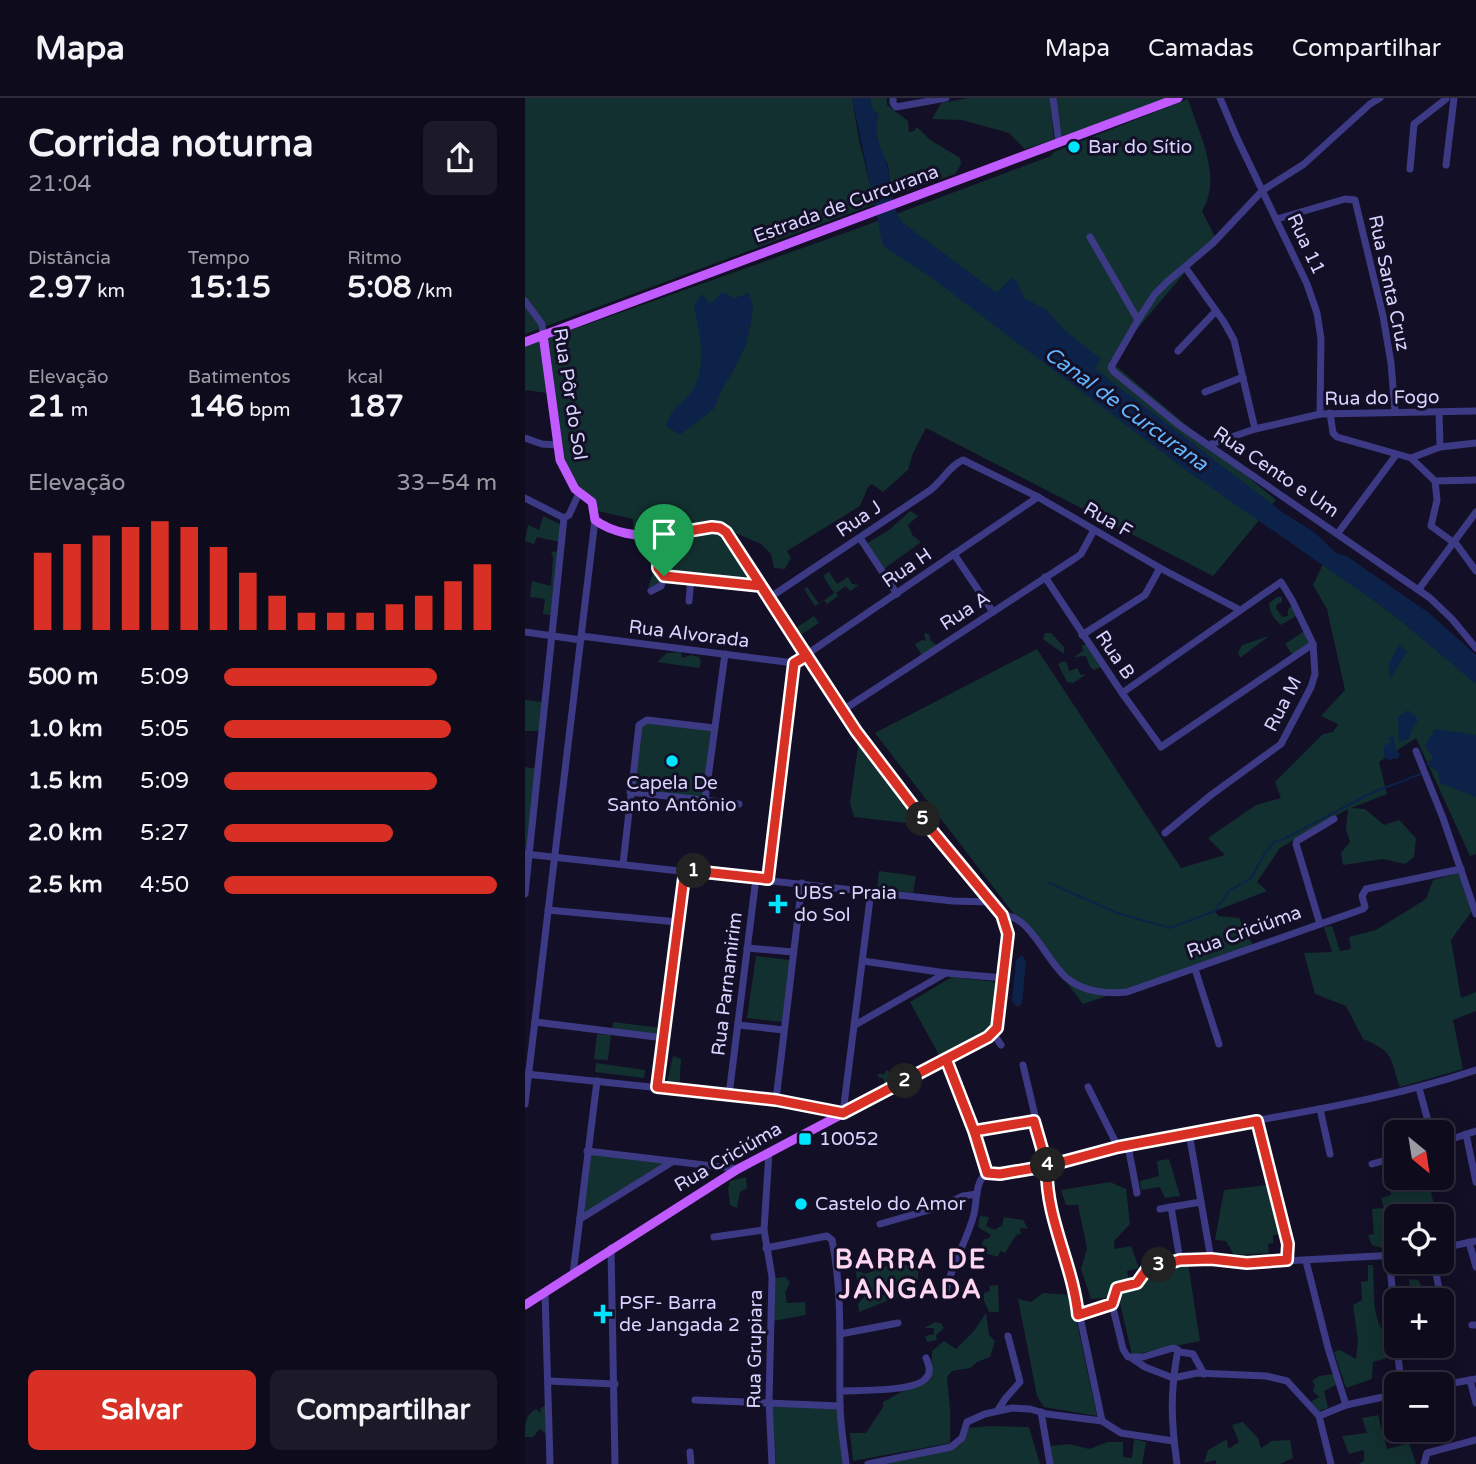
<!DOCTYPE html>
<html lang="pt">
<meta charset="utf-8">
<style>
body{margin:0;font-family:"Varela Round",sans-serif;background:#1c1929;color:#f1f3f6;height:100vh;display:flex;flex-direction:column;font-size:26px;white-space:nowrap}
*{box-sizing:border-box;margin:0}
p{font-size:23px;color:#9b9ba3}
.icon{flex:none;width:38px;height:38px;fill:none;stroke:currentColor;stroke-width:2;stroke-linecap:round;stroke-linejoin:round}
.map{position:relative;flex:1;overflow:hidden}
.details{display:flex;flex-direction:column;background:#0e0b1c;width:525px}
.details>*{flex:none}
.needle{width:46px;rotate:150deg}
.buttons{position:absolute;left:859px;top:1022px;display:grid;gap:14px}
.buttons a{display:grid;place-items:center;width:70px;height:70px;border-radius:10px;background:#0e0b1c;box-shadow:0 4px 18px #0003,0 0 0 2px #2e2b3b;font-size:35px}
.pin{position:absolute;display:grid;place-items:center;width:60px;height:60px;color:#fff;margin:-72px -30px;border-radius:50% 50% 50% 0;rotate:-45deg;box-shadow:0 0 7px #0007}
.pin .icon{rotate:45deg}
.km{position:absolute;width:35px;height:35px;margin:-18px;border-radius:50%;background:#222;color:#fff;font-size:19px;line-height:35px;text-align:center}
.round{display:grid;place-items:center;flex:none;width:74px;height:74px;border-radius:10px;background:#1c1929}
.head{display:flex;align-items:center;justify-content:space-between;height:119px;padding:0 28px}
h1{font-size:38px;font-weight:800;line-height:52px}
.stats{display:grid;grid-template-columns:repeat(3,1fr);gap:10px;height:119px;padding:7px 28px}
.stats div{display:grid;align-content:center}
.stats b{font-size:30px;font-weight:800}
.stats small{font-size:19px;font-weight:400}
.stats p{font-size:19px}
.chart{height:196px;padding:14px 28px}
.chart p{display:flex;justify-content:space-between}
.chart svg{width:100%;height:126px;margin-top:7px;stroke:#d93025;stroke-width:6}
.button{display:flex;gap:14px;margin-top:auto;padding:14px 28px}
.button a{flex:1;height:80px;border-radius:10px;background:#d93025;color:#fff;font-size:28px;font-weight:800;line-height:80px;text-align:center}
.button a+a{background:#1c1929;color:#f1f3f6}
ul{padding:0 28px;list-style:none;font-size:23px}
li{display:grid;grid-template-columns:112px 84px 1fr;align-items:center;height:52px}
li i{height:18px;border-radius:9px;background:#d93025}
header{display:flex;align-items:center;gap:42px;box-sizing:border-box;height:98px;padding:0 35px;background:#0e0b1c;border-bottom:2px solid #2e2b3b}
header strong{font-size:33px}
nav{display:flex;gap:38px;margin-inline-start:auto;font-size:24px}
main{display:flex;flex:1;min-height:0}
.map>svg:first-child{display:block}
.green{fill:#12302f}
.water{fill:#0c2248}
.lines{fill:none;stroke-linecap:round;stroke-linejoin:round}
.stream{stroke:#0c2248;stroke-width:2}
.minor{stroke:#3d3a85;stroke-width:7}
.major{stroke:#c25bff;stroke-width:9}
.route-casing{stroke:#fff;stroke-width:14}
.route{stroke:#d93025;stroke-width:9}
.poi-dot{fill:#00e5ff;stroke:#130f26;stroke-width:2.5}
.labels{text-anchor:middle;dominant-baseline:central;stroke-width:6;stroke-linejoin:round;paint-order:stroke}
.poi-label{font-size:19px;fill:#d9d4ff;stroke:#130f26;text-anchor:start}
.street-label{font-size:19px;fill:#d9d4ff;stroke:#130f26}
.water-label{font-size:21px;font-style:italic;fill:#62b6ff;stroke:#130f26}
.district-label{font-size:26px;font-weight:bold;letter-spacing:2px;fill:#ffd6f0;stroke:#130f26}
</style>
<header>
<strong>Mapa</strong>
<nav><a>Mapa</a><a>Camadas</a><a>Compartilhar</a></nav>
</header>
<main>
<section class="details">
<div class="head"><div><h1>Corrida noturna</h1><p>21:04</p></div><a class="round"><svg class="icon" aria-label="share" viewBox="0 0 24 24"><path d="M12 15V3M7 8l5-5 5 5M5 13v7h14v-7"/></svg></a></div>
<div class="stats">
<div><p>Distância</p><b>2.97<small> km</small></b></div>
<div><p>Tempo</p><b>15:15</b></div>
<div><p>Ritmo</p><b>5:08<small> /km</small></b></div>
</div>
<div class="stats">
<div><p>Elevação</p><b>21<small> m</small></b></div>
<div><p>Batimentos</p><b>146<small> bpm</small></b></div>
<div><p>kcal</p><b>187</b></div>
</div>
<div class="chart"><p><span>Elevação</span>33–54 m</p>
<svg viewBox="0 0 160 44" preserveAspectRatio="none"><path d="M5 44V17M15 44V14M25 44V11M35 44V8M45 44V6M55 44V8M65 44V15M75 44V24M85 44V32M95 44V38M105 44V38M115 44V38M125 44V35M135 44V32M145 44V27M155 44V21"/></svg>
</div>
<ul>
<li><b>500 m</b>5:09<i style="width:78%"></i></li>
<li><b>1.0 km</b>5:05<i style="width:83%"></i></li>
<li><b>1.5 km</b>5:09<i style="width:78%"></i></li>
<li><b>2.0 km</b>5:27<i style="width:62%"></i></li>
<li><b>2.5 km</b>4:50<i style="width:100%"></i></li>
</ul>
<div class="button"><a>Salvar</a><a>Compartilhar</a></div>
</section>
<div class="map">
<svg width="951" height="1366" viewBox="0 0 951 1366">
<rect width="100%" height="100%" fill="#130f26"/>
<g class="green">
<polygon points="0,0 327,0 334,42 350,106 0,236"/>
<polygon points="345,0 362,0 362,7 383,23 384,34 389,33 392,29 404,41 435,60 436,66 430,76 367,98 363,67 354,49"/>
<polygon points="443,0 525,0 529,42 500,51 484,35 437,22 407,21 416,5"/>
<polygon points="531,0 641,0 537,39"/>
<path d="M663,1C674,36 698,79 677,113L690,139L585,263L751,402L688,478L401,330L388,355L383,372L358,394L347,386L343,389L335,408L262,453L266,460L260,471L249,470L246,456L236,446L206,433L200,427L188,423L126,434L108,431V421L73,413L69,402L50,387L40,367L21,241L331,131L526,58L529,54Z"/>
<polygon points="17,241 22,295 0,292 0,248"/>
<polygon points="385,413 393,418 383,427 388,438 396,444 359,471 341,446 364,432"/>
<polygon points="18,418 37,427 34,444 12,439 9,446 0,443 3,427 14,432"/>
<polygon points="187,430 197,432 237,494 137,478 133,487 123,489 128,476 133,477 135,438"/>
<polygon points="34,453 33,518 18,516 20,501 5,499 7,483 26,488 28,459 26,454"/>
<polygon points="798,466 865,514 951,585 951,756 945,758 891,640 854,664 862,696 826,710 840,711 859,727 874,722 891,740 889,759 880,766 858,761 818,767 816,755 825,744 821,731 823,711 755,750 732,784 742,793 690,813 693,818 714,820 729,849 558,906 350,635 512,551 656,770 700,757 683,740 731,707 756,700 750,684 798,636 808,634 813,626 796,618 820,592 802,511 788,487"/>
<polygon points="304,474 312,486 323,479 327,486 334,487 325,493 321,488 311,495 313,498 302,506 299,502 290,508 279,491 282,489 294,506 309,495 298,478"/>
<path d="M752,499H757V504L752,506L751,510L757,519L763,518V511L767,508L771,518L756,527C748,520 745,515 744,505Z"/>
<polygon points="289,518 294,525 277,536 271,530"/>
<polygon points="779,533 785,551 770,560 760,546"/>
<polygon points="399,535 404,536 405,542 413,548 402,556 396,556 390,546 397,542 401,543"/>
<polygon points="520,535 526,535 539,549 539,556 518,541"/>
<polygon points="744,538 715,560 713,555 717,547"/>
<polygon points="557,547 562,547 570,560 575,559 576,569 569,572 565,569 561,558 549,559 558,553"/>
<polygon points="156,554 157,560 166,557 174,559 176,564 174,570 132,564 142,555"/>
<polygon points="539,563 542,565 544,573 552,570 556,577 562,576 548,585 542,584 533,566"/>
<polygon points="0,602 18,604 15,633 0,633"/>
<polygon points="116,624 189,630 180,702 105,694"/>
<polygon points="334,642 399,727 329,719 325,705"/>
<polygon points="0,669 12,671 3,754 0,754"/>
<polygon points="354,773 391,778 388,795 352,790"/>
<path d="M933,775L947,813L926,842L936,900L951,894V913L928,922L938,971L875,989C864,959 871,955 838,941L821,908L790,896L779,855L807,854L799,829L807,828L815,853L826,851L824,839L851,832L901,801L908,782Z"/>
<polygon points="231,858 265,862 257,924 222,920"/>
<polygon points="427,879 480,885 472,935 419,966 385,904"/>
<polygon points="88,924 137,930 135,941 87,935"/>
<polygon points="72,936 86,937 83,962 69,961"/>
<polygon points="148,958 156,961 154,993 141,988"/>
<polygon points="71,965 120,972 119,980 70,974"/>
<polygon points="373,968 381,968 384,978 374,985 369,981 359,987 359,981 353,979 353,976 360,976 361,972 365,974"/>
<polygon points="62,1055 143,1066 55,1121"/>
<polygon points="644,1061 655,1098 640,1100 635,1089 616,1092 615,1083 634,1078 632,1063"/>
<polygon points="871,1063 872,1080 912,1080 912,1083 905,1090 912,1118 876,1118 876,1116 859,1119 864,1152 847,1147 843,1137 849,1136 847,1111 859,1110 856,1100 866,1097 866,1064"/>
<polygon points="221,1079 222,1090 215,1094 212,1110 205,1107 203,1090 205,1083"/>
<polygon points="742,1080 755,1136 748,1137 748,1145 743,1146 744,1155 709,1157 701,1143 690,1142 699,1092 743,1087"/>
<polygon points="585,1084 601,1091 605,1126 589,1143 590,1151 606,1148 614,1170 602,1173 605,1185 580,1200 566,1201 556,1171 562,1150 553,1107 541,1107 536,1092"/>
<polygon points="455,1118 464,1119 461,1128 470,1132 477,1127 479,1119 498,1122 503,1131 495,1130 496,1136 491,1137 480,1155 475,1153 473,1159 460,1155 457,1146 459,1141 463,1141 466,1137 453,1129"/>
<polygon points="372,1164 393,1171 393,1186 386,1187 386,1193 334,1214 333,1206 345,1192 341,1186 332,1184 331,1172 340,1176"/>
<polygon points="663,1165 675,1243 607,1257 593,1196 616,1191 626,1175"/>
<path d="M843,1167H848C850,1190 845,1220 862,1238L856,1246L863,1252L862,1260L848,1264L847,1281L821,1290L809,1254L815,1252L831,1261L833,1243L828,1207L837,1202L836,1184L843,1183Z"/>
<polygon points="260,1179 265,1184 260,1195 262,1205 280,1204 281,1217 248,1223 250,1180"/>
<polygon points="884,1181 893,1182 905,1202 885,1202"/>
<polygon points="473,1187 474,1214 464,1214 459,1203 459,1195 465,1193 464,1188"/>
<polygon points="518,1195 546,1197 572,1318 519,1309 512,1298 493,1201 506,1204"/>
<polygon points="461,1215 464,1237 470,1243 465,1259 452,1264 445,1270 427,1273 422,1279 425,1311 425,1345 328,1363 325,1335 341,1335 358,1309 358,1304 406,1278 407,1253 419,1243 431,1251 449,1233"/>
<polygon points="410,1224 416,1225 419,1230 411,1237 412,1242 402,1244 400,1238 409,1236 409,1230 399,1230"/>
<polygon points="809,1276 811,1287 799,1293 803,1310 794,1313 785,1304 794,1299 788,1293 790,1287 787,1283 794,1278"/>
<path d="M22,1306V1337L15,1331L8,1339H0C0,1326 0,1317 11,1311L16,1315L15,1311Z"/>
<polygon points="247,1306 313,1311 319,1366 251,1366"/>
<polygon points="853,1317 862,1351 884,1345 891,1366 833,1366 839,1363 839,1352 824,1356 817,1338 842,1335 837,1320"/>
<polygon points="718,1324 733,1340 736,1350 747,1343 765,1342 768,1360 755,1366 691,1366 691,1362 679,1365 683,1352 702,1341 703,1351 714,1344 707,1327"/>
<polygon points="465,1328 504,1329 515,1366 348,1366 414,1354 435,1347 444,1330"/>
<polygon points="609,1341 621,1344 617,1366 528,1366 525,1348 545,1346 564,1351 583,1344 598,1344 598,1359 607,1360"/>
</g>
<g class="water">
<path d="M327,0H345L347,11L354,17C346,40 359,50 363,71C367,90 366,109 378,125L472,195L486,180L492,183L499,200L522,212L539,232L576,261L569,270L760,416L789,434L811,455L823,459L904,515L951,557V586L865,514L658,370L404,178L358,148Z"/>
<path d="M197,194L210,200L224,195L228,207L226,225L221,247L210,270L195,295L190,310L155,337L141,328C148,309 150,311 163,298C185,273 174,236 169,207L177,196L185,206Z"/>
<polygon points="874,546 882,554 865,581 864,566"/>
<polygon points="883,612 892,620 892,625 888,629 884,641 874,644 873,619"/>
<polygon points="910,631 951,637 951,699 915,685 913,673 900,666 908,660 900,648"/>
<polygon points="869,638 870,650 875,656 873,660 863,662 859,658 859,648 865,645 865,642 861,641"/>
<polygon points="497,857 501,863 497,906 492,909 487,903 491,862"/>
</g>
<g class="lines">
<polyline class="stream" points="524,785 595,816 645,830 690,813 704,793 726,780 740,755 750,743 757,742 846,695 896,676"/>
<g class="minor">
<polyline points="368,0 368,5 371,9 421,0"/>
<polyline points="528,0 534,45"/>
<polyline points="695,0 712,40 782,186 792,215 796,241 795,316"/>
<polyline points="855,0 845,6 779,66 738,92 688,145 642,184 630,196 613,222 586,269 588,273 654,327 905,500 927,521 951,550"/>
<polyline points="921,67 929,0"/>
<polyline points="885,71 889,26 921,1"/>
<polyline points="752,121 820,101 830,102 858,218 866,265 870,314"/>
<polyline points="565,139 613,222"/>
<polyline points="660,169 699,224 709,242 730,331"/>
<polyline points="0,203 17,226 18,237"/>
<polyline points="653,253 691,213"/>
<polyline points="680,294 718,279"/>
<polyline points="805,315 808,335 812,339 886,360 910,383 951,382"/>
<polyline points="0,340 17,346 32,347"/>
<polyline points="683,347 730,331 795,316 951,313"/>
<polyline points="915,349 951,345"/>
<polyline points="886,360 915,349 914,314"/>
<polyline points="910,383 912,402 906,428 932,447 951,473"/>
<polyline points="0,400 39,420 44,417 54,395"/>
<polyline points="813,435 871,357"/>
<polyline points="134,438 133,470 136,476 236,488"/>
<polyline points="335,440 372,496"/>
<polyline points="429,456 468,514"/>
<polyline points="520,479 597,595 636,649 788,546"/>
<polyline points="894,491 951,414"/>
<polyline points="126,493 136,488 139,478"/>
<path d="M244,500L404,393C416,385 425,367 438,362L513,399L635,470L715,512"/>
<polyline points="164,503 166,481"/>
<polyline points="0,534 56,542"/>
<polyline points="557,537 620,497 635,470"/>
<polyline points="56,538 269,565"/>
<polyline points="269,565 513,399"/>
<polyline points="597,595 756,484 767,502 788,546 790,576 786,589 756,646 686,697 640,735"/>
<polyline points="318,612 549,461 556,456 569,432"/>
<polyline points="891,653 918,720 951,816"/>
<polyline points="105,694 214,706"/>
<polyline points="180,702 200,556"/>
<polyline points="0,756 428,803 465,804"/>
<polyline points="98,766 114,627 122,622 189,630"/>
<polyline points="243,781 269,565"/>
<polyline points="0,796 39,420"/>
<polyline points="23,812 153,824"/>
<path d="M477,817C506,817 521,864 543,881C559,894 583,896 602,894L838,811L840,809L837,798L841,791L936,771"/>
<polyline points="795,826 771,746 772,743 809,721"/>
<polyline points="222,850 268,854"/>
<polyline points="338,863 421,875 479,880"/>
<polyline points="670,871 694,946"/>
<polyline points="10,924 139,940"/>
<polyline points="213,927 259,932"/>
<polyline points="330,927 421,875"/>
<polyline points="468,935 476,947"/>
<path d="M421,961L449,1033L459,1069L462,1075L467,1077C510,1074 551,1059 592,1050C711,1022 834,1011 951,972"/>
<polyline points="498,967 522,1068 524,1107 549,1190 577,1323 596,1335 648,1343"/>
<polyline points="1,976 251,1002 318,1015 346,793"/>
<polyline points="132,989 160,773"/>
<polyline points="563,989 593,1049"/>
<polyline points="894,990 906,1034"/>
<polyline points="204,997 231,780"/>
<polyline points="251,1002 277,785"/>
<polyline points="0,1006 70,422"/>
<polyline points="795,1011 805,1056"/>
<polyline points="732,1023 763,1146 763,1162"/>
<polyline points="449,1033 509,1023"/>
<polyline points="664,1035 686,1161"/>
<polyline points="941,1036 951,1084"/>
<polyline points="917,1044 951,1033"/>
<polyline points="603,1048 612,1095"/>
<polyline points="62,1053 213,1071"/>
<polyline points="244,1054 239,1132 247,1179 244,1303 247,1366"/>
<polyline points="847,1066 872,1059"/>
<polyline points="646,1109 676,1104"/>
<polyline points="635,1111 646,1109 655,1162"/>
<polyline points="55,1121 147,1064"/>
<polyline points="355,1126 415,1109 438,1098 452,1096"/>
<polyline points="189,1139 239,1132"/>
<polyline points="944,1144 951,1169"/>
<polyline points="86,1150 90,1366"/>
<path d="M241,1150L302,1138L307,1142C318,1196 314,1251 315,1306C315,1326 319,1346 321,1366"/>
<polyline points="917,1150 951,1143"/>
<polyline points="864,1158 872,1241"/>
<polyline points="781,1163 803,1250 821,1307"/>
<polyline points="909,1164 916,1202"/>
<polyline points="48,1176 72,983"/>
<polyline points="20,1194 25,1366"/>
<path d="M421,1194C426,1166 442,1144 449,1116C452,1103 450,1083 462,1075"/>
<path d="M587,1206L598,1251L603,1259H618L648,1250L653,1252C645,1293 646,1323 652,1366"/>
<polyline points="917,1206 926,1237"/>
<polyline points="553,1217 587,1206 590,1192 613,1185 622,1171 655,1162 686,1161 722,1165 872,1157"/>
<polyline points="947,1227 951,1227"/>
<polyline points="315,1236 373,1225"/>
<polyline points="872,1248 876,1286"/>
<polyline points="654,1254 668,1256 679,1276"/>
<polyline points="608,1261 620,1269 648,1280"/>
<polyline points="648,1280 672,1275 741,1278 762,1283 794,1318 806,1366"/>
<polyline points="945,1282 951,1305"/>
<polyline points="23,1283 90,1286"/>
<polyline points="917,1287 951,1281"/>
<path d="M315,1293C333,1292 388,1294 400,1281C407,1275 404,1267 401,1260"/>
<polyline points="170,1302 315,1308"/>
<polyline points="473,1312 480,1301 495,1284 483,1238"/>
<polyline points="516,1314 525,1366"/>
<polyline points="794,1318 821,1307 872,1296"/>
<polyline points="165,1354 166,1366"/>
<polyline points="343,1366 426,1349 437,1340 442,1324 460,1316 487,1310 505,1311 522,1316 577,1323"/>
<polyline points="899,1366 902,1355 951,1342"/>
</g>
<g class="major">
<polyline points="0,244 653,0"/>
<path d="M0,1207L213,1071L463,939L468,935L474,923L483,836L477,817L404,729L331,633L201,434C185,422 154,437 135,438C114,439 87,435 70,422L67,404L50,391L35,362L18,237"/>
</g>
</g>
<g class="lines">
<g class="route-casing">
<path id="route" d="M139,478L236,488L281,558L269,565L243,781L160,772L132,989L251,1002L318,1015L421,961L449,1033L462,1075L475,1076L522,1068C520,1120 548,1166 553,1217L587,1206L592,1190L612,1185L622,1171L655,1162L686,1161L722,1165L762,1162L763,1146L732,1023L593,1049L522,1068L509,1023L449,1033L421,961L463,939L472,930L483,836L477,817L404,729L331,633L201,434L195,430L187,429L134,438L133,470L139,478"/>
</g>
<use href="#route" class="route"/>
</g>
<g class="poi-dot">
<circle cx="549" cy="49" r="7"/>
<circle cx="147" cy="663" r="7"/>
<path d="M249.5 795.5h7v7h7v7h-7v7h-7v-7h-7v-7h7z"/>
<rect x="273" y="1034" width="14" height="14" rx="3.5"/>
<circle cx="276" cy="1106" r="7"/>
<path d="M74.5 1205.5h7v7h7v7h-7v7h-7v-7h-7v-7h7z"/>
</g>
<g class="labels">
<g class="poi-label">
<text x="563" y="49">Bar do Sítio</text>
<text x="147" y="685" text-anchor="middle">Capela De<tspan x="147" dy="22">Santo Antônio</tspan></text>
<text x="269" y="795">UBS - Praia<tspan x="269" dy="22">do Sol</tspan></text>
<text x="294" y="1041">10052</text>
<text x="290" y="1106">Castelo do Amor</text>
<text x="94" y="1205">PSF- Barra<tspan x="94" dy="22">de Jangada 2</tspan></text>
</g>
<g class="street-label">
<text transform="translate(321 106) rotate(-20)">Estrada de Curcurana</text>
<text transform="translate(781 146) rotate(65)">Rua 11</text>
<text transform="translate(864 185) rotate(78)">Rua Santa Cruz</text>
<text transform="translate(45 296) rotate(81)">Rua Pôr do Sol</text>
<text transform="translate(857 300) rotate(-1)">Rua do Fogo</text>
<text transform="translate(751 374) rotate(34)">Rua Cento e Um</text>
<text transform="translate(334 421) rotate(-34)">Rua J</text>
<text transform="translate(583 422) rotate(30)">Rua F</text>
<text transform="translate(382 470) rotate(-34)">Rua H</text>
<text transform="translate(440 513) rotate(-33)">Rua A</text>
<text transform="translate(164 536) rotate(7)">Rua Alvorada</text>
<text transform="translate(590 557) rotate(56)">Rua B</text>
<text transform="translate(758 606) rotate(-63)">Rua M</text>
<text transform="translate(719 834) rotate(-20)">Rua Criciúma</text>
<text transform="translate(202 886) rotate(-83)">Rua Parnamirim</text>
<text transform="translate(203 1059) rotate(-30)">Rua Criciúma</text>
<text transform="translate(230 1251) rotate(-89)">Rua Grupiara</text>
</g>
<g class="water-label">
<text transform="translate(601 311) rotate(36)">Canal de Curcurana</text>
</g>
<g class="district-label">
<text x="386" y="1161">BARRA DE<tspan x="386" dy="30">JANGADA</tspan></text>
</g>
</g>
</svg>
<div class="buttons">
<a><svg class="needle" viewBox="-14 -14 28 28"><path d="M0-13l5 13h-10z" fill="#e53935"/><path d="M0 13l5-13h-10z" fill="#9b9ba3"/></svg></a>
<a><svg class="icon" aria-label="locate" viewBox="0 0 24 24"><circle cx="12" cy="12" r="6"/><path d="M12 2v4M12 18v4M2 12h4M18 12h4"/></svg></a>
<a>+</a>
<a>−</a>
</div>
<div class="pin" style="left:139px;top:478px;background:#1e9e55"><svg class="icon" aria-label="arrive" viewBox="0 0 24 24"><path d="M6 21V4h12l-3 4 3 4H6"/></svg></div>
<b class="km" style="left:169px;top:773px">1</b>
<b class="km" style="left:380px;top:983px">2</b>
<b class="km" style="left:634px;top:1167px">3</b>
<b class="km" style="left:523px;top:1067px">4</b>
<b class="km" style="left:398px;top:721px">5</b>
</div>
</main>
